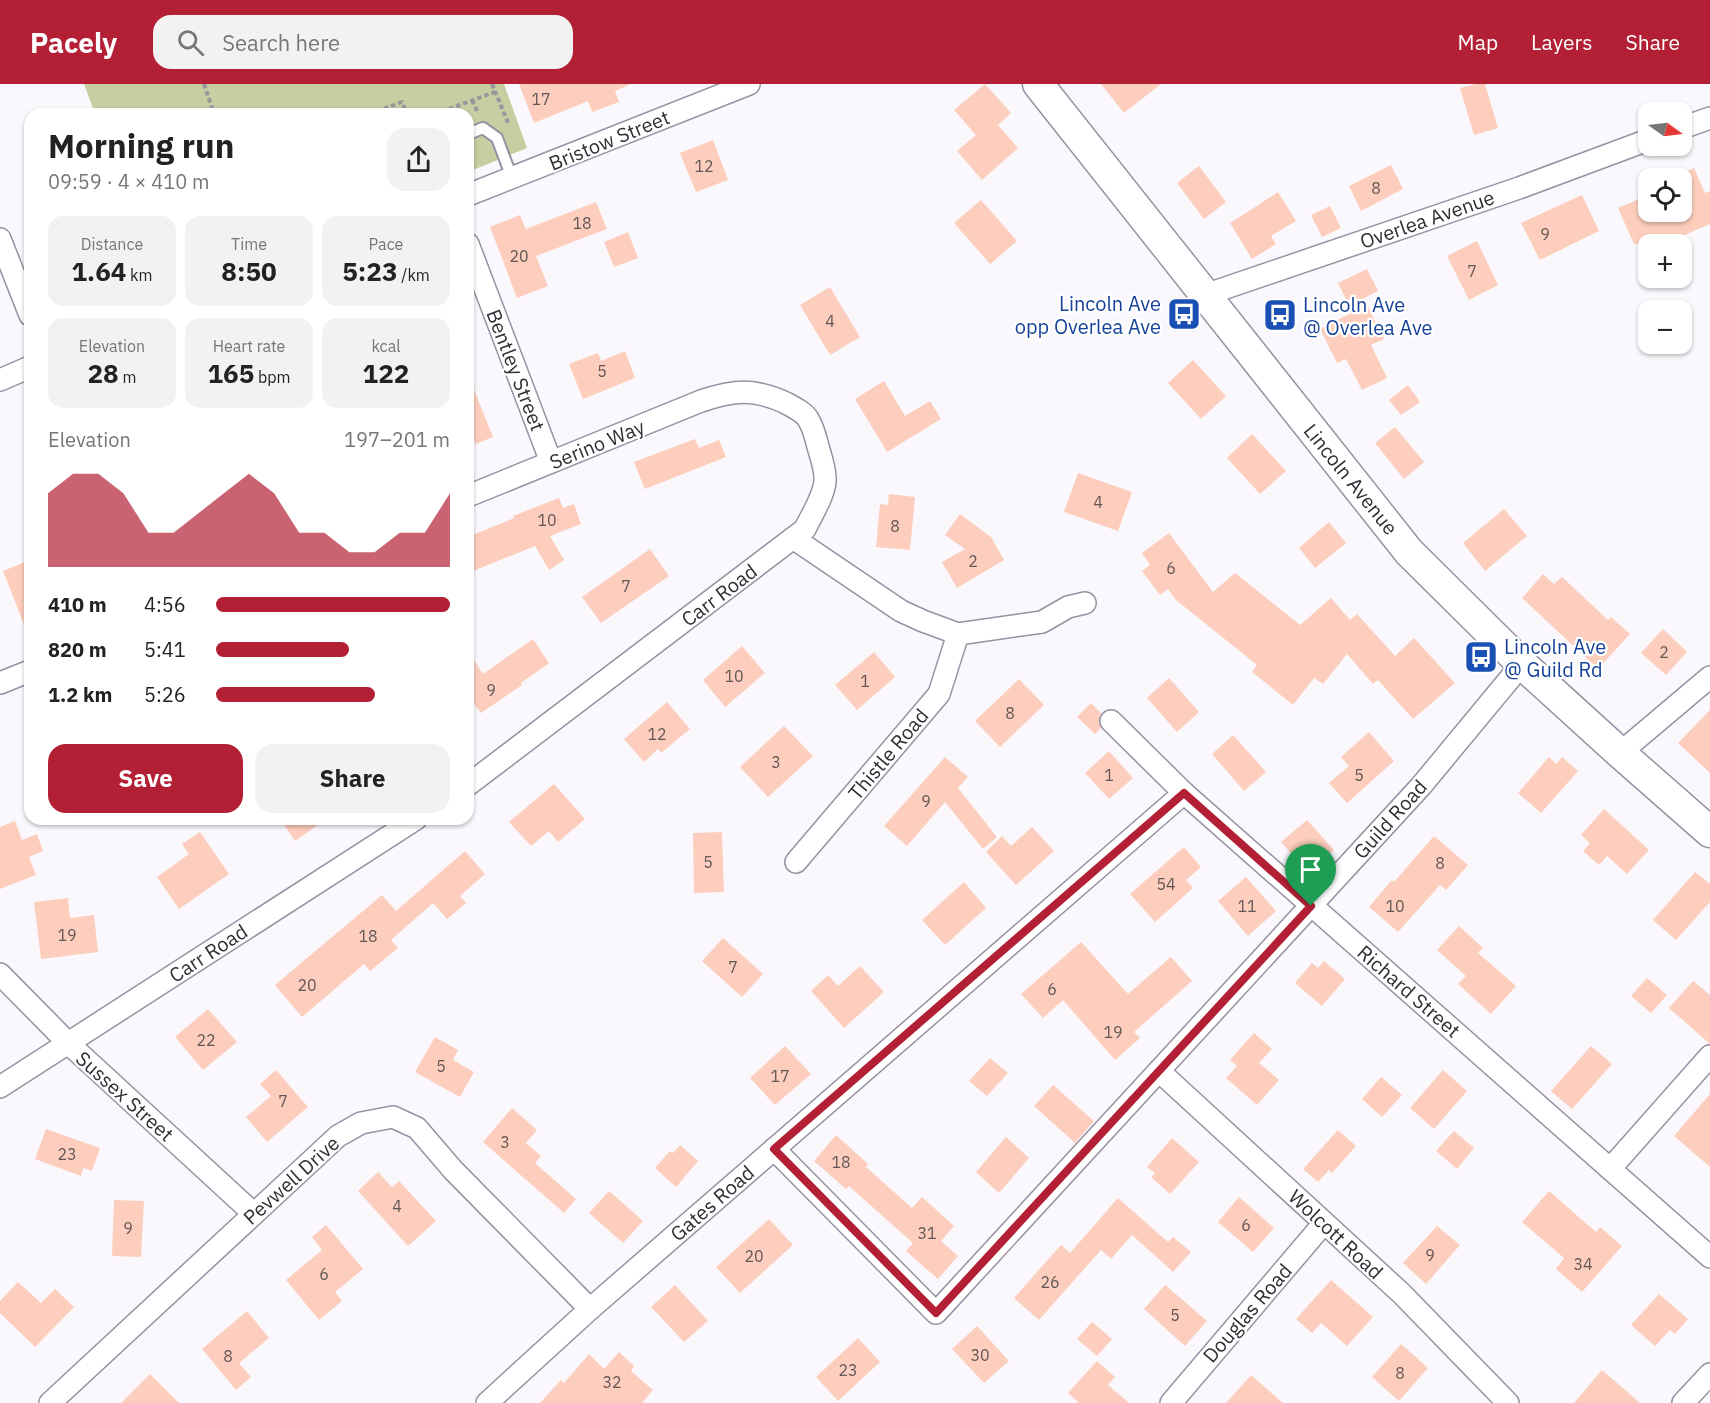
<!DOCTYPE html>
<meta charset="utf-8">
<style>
body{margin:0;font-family:"IBM Plex Sans",sans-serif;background:#f2f2f2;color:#222;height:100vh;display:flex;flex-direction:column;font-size:22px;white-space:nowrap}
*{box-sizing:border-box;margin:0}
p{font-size:20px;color:#767676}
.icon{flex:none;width:33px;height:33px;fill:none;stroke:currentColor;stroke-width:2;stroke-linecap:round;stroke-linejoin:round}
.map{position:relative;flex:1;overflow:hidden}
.side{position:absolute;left:24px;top:24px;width:450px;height:717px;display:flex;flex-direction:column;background:#fff;border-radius:18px;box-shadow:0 2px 4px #0004}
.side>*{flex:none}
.needle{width:39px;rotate:104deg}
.controls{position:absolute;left:1638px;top:18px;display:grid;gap:12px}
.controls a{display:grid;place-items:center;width:54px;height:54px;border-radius:12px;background:#fff;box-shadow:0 2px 4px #0004;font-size:30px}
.pin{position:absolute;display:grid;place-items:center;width:51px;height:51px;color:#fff;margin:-62px -26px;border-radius:50% 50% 50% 0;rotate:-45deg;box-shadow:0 0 6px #0007}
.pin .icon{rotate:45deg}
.round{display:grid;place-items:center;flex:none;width:63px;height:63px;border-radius:18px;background:#f2f2f2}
.overview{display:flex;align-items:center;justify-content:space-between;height:102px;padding:0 24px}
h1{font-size:33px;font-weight:700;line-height:45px}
.figures{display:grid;grid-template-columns:repeat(3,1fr);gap:9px;height:102px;padding:6px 24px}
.figures div{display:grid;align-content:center;border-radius:15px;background:#f2f2f2;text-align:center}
.figures b{font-size:26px;font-weight:700}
.figures small{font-size:16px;font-weight:400}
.figures p{font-size:16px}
.chart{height:168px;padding:12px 24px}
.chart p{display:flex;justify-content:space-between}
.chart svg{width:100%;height:108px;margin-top:6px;fill:#b32036;opacity:.7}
.action{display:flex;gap:12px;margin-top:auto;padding:12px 24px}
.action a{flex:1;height:69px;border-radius:18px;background:#b32036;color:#fff;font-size:24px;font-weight:700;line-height:69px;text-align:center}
.action a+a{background:#f2f2f2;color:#222}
ul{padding:0 24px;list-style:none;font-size:20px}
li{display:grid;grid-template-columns:96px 72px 1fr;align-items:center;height:45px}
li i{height:15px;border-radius:8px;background:#b32036}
header{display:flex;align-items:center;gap:36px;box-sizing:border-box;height:84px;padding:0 30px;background:#b32036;color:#fff}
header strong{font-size:28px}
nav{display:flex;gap:33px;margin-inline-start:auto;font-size:21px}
.search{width:420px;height:54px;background:#f2f2f2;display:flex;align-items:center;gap:15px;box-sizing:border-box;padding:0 21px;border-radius:18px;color:#767676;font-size:22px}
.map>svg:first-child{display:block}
.green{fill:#c5cfa2}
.building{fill:#fdcebd}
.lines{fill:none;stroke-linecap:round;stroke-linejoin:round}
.lane-casing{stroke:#9891a4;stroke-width:14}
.street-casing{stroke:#9891a4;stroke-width:24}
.secondary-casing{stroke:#9891a4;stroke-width:33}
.path{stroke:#99979c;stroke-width:4;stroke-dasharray:4.5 3;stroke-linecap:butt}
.lane{stroke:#fff;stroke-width:10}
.street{stroke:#fff;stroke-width:21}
.secondary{stroke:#fff;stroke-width:30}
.route-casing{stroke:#fff;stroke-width:12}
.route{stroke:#b32036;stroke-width:8}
.labels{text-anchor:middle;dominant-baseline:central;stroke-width:4.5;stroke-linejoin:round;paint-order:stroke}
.number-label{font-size:16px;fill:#635657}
.street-label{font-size:20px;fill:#302e35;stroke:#fff}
.transit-label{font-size:20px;fill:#164399;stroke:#fff;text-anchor:start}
</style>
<header>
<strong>Pacely</strong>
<div class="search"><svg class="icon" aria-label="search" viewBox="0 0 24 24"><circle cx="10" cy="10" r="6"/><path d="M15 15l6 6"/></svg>Search here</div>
<nav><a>Map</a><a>Layers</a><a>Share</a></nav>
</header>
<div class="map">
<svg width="1710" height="1319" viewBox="0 0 1710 1319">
<rect width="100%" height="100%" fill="#faf8fc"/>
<polygon class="green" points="84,0 504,0 527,64 468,88 468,30 95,30"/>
<g class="building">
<polygon points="519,0 629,0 629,1 615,7 619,18 592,28 588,17 534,39"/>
<polygon points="985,0 1011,29 998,41 1018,64 982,96 957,67 976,51 954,26"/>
<polygon points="1101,0 1161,0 1124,29"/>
<polygon points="1476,0 1485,0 1498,44 1474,51 1460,4"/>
<polygon points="713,56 728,96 696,108 680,69"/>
<polygon points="1391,81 1403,105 1361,127 1349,102"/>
<polygon points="1199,82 1226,118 1204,135 1177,99"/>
<polygon points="1694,84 1705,109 1710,107 1710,140 1664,160 1634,160 1618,124 1648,111 1648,128 1682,128 1682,94 1670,94"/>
<polygon points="1278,108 1296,137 1271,152 1276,160 1252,175 1230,139"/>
<polygon points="1582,111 1599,147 1540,176 1521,139"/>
<polygon points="981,116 1017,157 990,180 954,139"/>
<polygon points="596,118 607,145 536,172 548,202 517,214 490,143 520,131 526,145"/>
<polygon points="1330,122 1341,144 1322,153 1311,131"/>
<polygon points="628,148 638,174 614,183 604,158"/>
<polygon points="1477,157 1498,201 1469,216 1447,172"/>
<polygon points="1367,185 1378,207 1349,222 1338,199"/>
<polygon points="830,203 860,253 830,271 800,221"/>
<polygon points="1367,221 1384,255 1371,261 1387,294 1362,306 1346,275 1337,279 1320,245"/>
<polygon points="625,267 635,294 583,315 569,280 598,269 601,277"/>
<polygon points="1193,276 1226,312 1201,335 1168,299"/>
<polygon points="468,293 469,293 493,353 476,360 473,354 468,356"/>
<polygon points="884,297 905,332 930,317 941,335 887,368 855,315"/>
<polygon points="1408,301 1420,318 1401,331 1389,316"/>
<polygon points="1395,343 1424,378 1404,395 1375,359"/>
<polygon points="1252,350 1286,387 1260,410 1227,374"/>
<polygon points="695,355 699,364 719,356 726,373 645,405 634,378"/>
<polygon points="1078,389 1132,408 1118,447 1064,428"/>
<polygon points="889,410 915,413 910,466 876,463 880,420 888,421"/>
<polygon points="559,414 563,424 574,420 581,440 550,452 564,476 549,486 535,462 468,489 468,453 514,434 513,432"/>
<polygon points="1504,425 1527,452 1485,487 1463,459"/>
<polygon points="960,430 991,453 1004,476 957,504 942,478 965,465 945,451"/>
<polygon points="1329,438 1346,459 1315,484 1299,464"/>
<polygon points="1169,449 1213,508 1235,489 1300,541 1331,514 1350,536 1357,530 1395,572 1414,554 1455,599 1413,635 1378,596 1373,600 1347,570 1323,600 1314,594 1293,621 1252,588 1257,581 1176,516 1168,505 1160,511 1142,487 1150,481 1142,469"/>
<polygon points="650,465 669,492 601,539 582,513"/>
<polygon points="30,476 30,553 29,553 3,487"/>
<polygon points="1543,490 1554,500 1562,493 1608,536 1611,533 1630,550 1598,585 1522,514"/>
<polygon points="1663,545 1687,568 1666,591 1641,569"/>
<polygon points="533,555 549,579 521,599 522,601 481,629 468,612 468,567 483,590"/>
<polygon points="742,562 765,589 725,623 703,596"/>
<polygon points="874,568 895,593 857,626 835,601"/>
<polygon points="1169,594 1199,628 1177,648 1147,614"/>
<polygon points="1019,595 1044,621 1000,663 975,637"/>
<polygon points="667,618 690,645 661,669 658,665 644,678 624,655"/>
<polygon points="1091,619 1101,629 1099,634 1101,644 1095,650 1077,633"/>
<polygon points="1710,626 1710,689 1678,659"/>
<polygon points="784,642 813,672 768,713 740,683"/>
<polygon points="1369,648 1394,677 1347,719 1329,699 1349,682 1341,673"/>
<polygon points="1233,651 1266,688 1244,707 1212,670"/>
<polygon points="1109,667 1133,694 1109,715 1085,689"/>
<polygon points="945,673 968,693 958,704 997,753 983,765 945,718 907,762 884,742"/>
<polygon points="1549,673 1556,680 1562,673 1578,687 1541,729 1518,709"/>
<polygon points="554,700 585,735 558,758 549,747 531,762 509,738"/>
<polygon points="1604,725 1649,766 1627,790 1607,772 1599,781 1583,767 1590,759 1581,751"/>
<polygon points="280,735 326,735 295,757"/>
<polygon points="1307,736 1334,766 1308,788 1281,758"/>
<polygon points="15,737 22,756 37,750 43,767 29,773 36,791 0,805 0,743"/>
<polygon points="1032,743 1054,767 1016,801 986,768 1002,752 1011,762"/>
<polygon points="200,748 229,790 179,825 157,793 189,770 182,760"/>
<polygon points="722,748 724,808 694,809 693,749"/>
<polygon points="1434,752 1468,781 1446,806 1440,801 1398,848 1369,823 1392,796 1394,798"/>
<polygon points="1184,763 1201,783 1186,796 1193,804 1155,838 1130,810"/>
<polygon points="465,767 485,790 460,812 466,819 447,835 433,819 391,856 398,864 370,887 364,880 302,933 275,901 382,811 396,827"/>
<polygon points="1695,788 1710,800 1710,818 1676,856 1653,836"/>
<polygon points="1246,793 1276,827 1248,852 1218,817"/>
<polygon points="964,798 986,824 945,861 922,836"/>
<polygon points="68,814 70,834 94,831 98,868 41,875 34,818"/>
<polygon points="1459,842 1483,864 1478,869 1516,902 1491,930 1458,900 1466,892 1437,866"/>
<polygon points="723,854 763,890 742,913 702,877"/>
<polygon points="1081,858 1128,910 1171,873 1192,897 1134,948 1140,954 1115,976 1063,916 1043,934 1021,910"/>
<polygon points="1324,877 1345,895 1322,922 1295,899 1312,879 1318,884"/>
<polygon points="860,882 884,908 844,944 811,907 828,891 838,902"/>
<polygon points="1647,894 1667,911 1651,929 1631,912"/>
<polygon points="1693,897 1710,911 1710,960 1669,924"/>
<polygon points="208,925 237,958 203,986 175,953"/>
<polygon points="1254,949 1272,965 1259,979 1279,996 1257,1021 1226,994 1237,982 1230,976"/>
<polygon points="435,953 458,966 453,976 474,988 460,1013 415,988"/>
<polygon points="785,962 811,990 775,1021 750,994"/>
<polygon points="1591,962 1612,980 1572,1025 1551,1007"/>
<polygon points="990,974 1008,989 987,1012 969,997"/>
<polygon points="276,986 308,1023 267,1058 246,1033 271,1012 260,1000"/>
<polygon points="1443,986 1467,1007 1434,1045 1410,1024"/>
<polygon points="1381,993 1402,1011 1382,1033 1362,1015"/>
<polygon points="1053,1001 1094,1037 1075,1059 1034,1022"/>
<polygon points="1710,1010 1710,1083 1674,1052"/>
<polygon points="512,1024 537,1046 526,1059 541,1072 535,1079 576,1115 564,1129 483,1058"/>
<polygon points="46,1045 100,1064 92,1087 83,1084 81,1092 35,1075"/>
<polygon points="1338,1046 1356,1062 1332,1089 1329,1086 1318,1098 1303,1085"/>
<polygon points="1454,1047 1474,1064 1457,1085 1436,1067"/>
<polygon points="836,1051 868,1080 866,1083 912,1124 922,1113 954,1142 941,1157 958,1172 938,1195 906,1167 913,1159 849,1102 846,1105 814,1077"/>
<polygon points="1006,1053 1029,1074 999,1109 976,1088"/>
<polygon points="1172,1054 1199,1078 1170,1110 1151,1093 1155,1089 1147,1083"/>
<polygon points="680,1061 698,1077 676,1103 655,1084 670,1067 673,1069"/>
<polygon points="378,1088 392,1103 399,1097 436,1137 408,1162 358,1107"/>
<polygon points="609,1107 643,1137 623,1159 589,1129"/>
<polygon points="1549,1107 1596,1148 1600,1143 1622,1162 1582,1208 1556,1185 1564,1174 1522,1138"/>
<polygon points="1239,1113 1274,1144 1253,1168 1218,1138"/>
<polygon points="1118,1114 1168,1158 1173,1153 1191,1168 1173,1188 1132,1151 1111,1175 1101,1166 1039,1236 1014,1214 1061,1161 1070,1169"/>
<polygon points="114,1116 144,1117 141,1173 112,1172"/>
<polygon points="769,1135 793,1161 740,1209 716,1183"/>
<polygon points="326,1141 363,1185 335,1208 342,1217 319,1236 286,1196 322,1166 312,1153"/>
<polygon points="1437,1142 1460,1161 1426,1200 1403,1179"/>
<polygon points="1331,1196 1373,1233 1347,1262 1321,1239 1312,1249 1296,1235"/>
<polygon points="18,1198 41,1219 55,1205 74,1223 35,1263 0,1229 0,1217"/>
<polygon points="675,1201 708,1237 684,1258 651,1223"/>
<polygon points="1165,1201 1207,1237 1185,1262 1144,1225"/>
<polygon points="1659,1210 1688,1235 1675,1250 1670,1246 1655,1262 1631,1241"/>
<polygon points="247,1227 269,1254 239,1279 251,1293 236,1306 202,1265"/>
<polygon points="1092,1238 1112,1255 1097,1272 1077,1255"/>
<polygon points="977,1242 1009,1277 984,1299 952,1265"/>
<polygon points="858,1254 880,1278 838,1317 816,1293"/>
<polygon points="1401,1260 1428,1284 1399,1317 1372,1293"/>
<polygon points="619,1268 634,1282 631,1287 653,1306 642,1319 540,1319 561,1296 564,1299 589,1270 604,1285"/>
<polygon points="1097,1277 1115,1293 1108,1301 1129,1319 1079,1319 1068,1309"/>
<polygon points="1602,1286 1640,1319 1574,1319"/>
<polygon points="150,1290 179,1319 121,1319"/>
<polygon points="1251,1291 1283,1319 1226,1319"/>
</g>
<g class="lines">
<g class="lane-casing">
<polyline id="lane" points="468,50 483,44 497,54 512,94"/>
</g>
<g class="street-casing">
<g id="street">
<polyline points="1682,44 1710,34"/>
<polyline points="468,111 749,0"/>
<polyline points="0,155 30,231"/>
<polyline points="468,160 551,378"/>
<polyline points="1205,211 1519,104 1648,56"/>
<polyline points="0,296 30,283"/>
<path d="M468,412L701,317C734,306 754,304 786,319C793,323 804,328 808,335C814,344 816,356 819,366C822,376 826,388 825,398C823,414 812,430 805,445L468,701"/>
<polyline points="793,454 901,527 923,537 958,550 939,610 796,778"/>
<polyline points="958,550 1042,538 1068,523 1085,519"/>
<polyline points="0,599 30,587"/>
<polyline points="1111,637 1184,709 1710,1173"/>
<polyline points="1620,669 1710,593"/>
<polyline points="0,890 68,959 254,1130"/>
<polyline points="1159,987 1402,1210 1508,1319"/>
<polyline points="0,1003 416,735"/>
<polyline points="774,1065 936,1229 1421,702 1522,580"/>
<polyline points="1610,1085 1710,972"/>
<polyline points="50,1319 338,1052 361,1039 393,1033 417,1044 453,1086 590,1225"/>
<polyline points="487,1319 590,1225 1184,709"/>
<polyline points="1171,1319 1324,1139"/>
<polyline points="1683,1319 1710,1290"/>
</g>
</g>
<g class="secondary-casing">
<polyline id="secondary" points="1038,0 1409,468 1522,580 1620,669 1710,748"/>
</g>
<g class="path">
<polyline points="204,0 214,30"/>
<polyline points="492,0 509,41"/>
<polyline points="472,16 478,29"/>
<polyline points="370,30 402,18 407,30"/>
<polyline points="435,30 495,8"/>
</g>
<use href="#lane" class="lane"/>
<use href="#street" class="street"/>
<use href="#secondary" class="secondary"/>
</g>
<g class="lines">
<g class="route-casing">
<polygon id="route" points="1184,709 1311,822 936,1229 774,1065"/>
</g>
<use href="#route" class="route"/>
</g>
<defs>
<g id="bus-square" transform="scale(1.725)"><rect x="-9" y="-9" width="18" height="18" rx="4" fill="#1a4fb4" stroke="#fff"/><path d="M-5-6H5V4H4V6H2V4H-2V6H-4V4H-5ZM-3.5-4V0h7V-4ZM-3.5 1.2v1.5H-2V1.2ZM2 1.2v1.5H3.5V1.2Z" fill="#fff"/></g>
</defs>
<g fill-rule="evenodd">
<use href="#bus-square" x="1184" y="230"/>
<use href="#bus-square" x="1280" y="231"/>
<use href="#bus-square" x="1481" y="573"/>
</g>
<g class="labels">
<g class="number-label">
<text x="541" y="15">17</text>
<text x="704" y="82">12</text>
<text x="1376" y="104">8</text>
<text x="582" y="139">18</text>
<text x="1545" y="150">9</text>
<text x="519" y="172">20</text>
<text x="1472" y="187">7</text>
<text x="830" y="237">4</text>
<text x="602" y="287">5</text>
<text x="1098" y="418">4</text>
<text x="547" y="436">10</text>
<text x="895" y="442">8</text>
<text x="973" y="477">2</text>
<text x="1171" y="484">6</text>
<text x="626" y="502">7</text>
<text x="1664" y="568">2</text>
<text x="734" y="592">10</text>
<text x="865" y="597">1</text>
<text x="491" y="606">9</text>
<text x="1010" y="629">8</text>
<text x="657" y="650">12</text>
<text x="776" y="678">3</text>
<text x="1109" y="691">1</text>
<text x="1359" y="691">5</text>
<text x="926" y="717">9</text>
<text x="708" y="778">5</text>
<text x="1440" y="779">8</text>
<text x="1166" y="800">54</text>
<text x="1247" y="822">11</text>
<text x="1395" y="822">10</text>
<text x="67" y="851">19</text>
<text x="368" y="852">18</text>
<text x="733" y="883">7</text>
<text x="307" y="901">20</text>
<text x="1052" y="905">6</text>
<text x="1113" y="948">19</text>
<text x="206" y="956">22</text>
<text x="441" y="982">5</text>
<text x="780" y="992">17</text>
<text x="283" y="1017">7</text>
<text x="505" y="1058">3</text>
<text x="67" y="1070">23</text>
<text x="841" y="1078">18</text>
<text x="397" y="1122">4</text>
<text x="1246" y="1141">6</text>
<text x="128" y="1144">9</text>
<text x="927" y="1149">31</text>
<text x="1430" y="1171">9</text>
<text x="754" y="1172">20</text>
<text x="1583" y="1180">34</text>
<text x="324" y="1190">6</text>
<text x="1050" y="1198">26</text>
<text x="1175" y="1231">5</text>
<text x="980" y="1271">30</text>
<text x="228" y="1272">8</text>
<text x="848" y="1286">23</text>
<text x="1400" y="1289">8</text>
<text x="612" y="1298">32</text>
</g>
<g class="street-label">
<text transform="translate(609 56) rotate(-22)">Bristow Street</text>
<text transform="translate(1427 135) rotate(-19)">Overlea Avenue</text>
<text transform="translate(516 286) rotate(69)">Bentley Street</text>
<text transform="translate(597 360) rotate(-22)">Serino Way</text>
<text transform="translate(1351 395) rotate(51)">Lincoln Avenue</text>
<text transform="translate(719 511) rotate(-37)">Carr Road</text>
<text transform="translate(888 670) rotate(-50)">Thistle Road</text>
<text transform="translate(1390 735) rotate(-48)">Guild Road</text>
<text transform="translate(208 869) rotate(-33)">Carr Road</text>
<text transform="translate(1409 907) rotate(41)">Richard Street</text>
<text transform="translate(125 1012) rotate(42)">Sussex Street</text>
<text transform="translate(291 1096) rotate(-42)">Pevwell Drive</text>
<text transform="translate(712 1119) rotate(-41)">Gates Road</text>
<text transform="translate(1336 1150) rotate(43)">Wolcott Road</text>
<text transform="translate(1247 1229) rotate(-49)">Douglas Road</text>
</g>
<g class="transit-label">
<text x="1161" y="219" text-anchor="end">Lincoln Ave<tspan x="1161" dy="23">opp Overlea Ave</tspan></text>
<text x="1303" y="220">Lincoln Ave<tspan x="1303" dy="23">@ Overlea Ave</tspan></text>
<text x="1504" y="562">Lincoln Ave<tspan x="1504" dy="23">@ Guild Rd</tspan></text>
</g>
</g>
</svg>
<div class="controls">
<a><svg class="needle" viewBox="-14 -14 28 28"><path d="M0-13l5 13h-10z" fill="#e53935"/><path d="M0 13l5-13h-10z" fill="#767676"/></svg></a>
<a><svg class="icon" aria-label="locate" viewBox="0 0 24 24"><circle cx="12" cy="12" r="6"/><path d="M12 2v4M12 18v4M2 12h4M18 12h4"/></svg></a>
<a>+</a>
<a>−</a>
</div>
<div class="pin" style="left:1311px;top:822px;background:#1e9e55"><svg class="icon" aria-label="arrive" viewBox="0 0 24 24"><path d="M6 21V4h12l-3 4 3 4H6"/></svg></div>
<section class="side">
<div class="overview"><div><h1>Morning run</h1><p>09:59 · 4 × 410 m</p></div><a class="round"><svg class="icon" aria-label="share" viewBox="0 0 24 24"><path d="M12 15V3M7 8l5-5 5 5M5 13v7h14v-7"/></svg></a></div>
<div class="figures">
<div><p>Distance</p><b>1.64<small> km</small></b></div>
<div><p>Time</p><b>8:50</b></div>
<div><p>Pace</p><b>5:23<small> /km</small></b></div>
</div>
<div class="figures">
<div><p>Elevation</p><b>28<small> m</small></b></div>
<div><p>Heart rate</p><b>165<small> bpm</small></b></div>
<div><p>kcal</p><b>122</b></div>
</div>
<div class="chart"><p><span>Elevation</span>197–201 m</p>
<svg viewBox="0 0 160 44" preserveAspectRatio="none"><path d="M0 44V14L10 6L20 6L30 14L40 30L50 30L60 22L70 14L80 6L90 14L100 30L110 30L120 38L130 38L140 30L150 30L160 14V44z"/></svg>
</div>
<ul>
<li><b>410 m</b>4:56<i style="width:100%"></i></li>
<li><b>820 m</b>5:41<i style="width:57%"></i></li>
<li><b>1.2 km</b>5:26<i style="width:68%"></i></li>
</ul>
<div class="action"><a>Save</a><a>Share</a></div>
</section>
</div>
